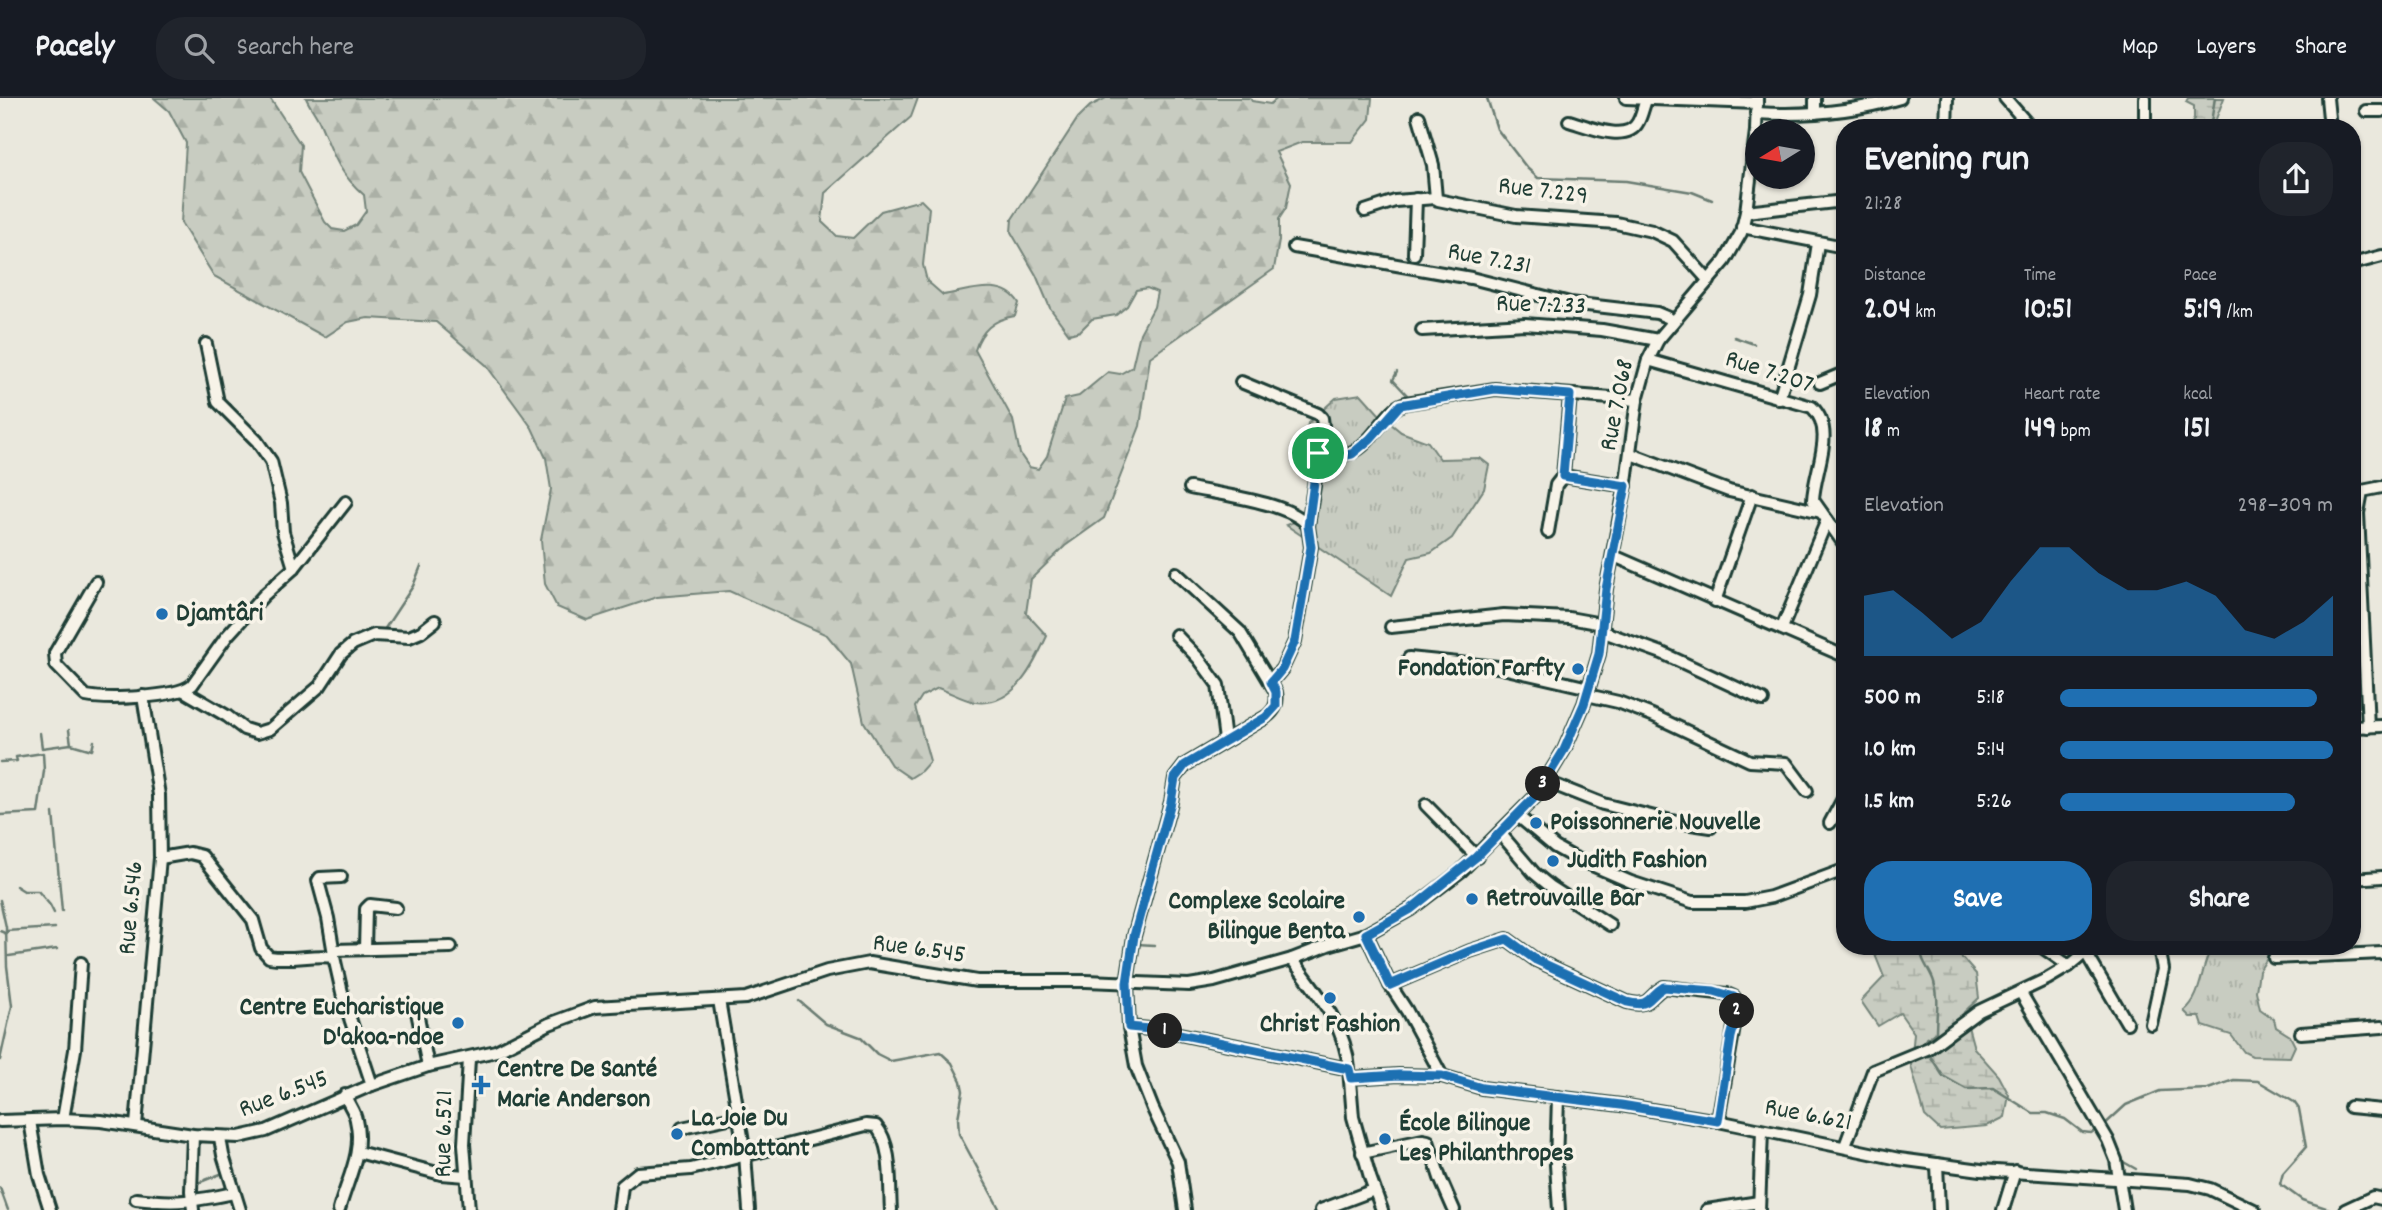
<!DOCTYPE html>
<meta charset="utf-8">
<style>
body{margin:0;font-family:Dekko,sans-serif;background:#20242c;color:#f1f3f6;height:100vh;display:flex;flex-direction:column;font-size:26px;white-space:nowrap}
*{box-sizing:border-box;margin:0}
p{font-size:23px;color:#9ea1a6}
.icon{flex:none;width:38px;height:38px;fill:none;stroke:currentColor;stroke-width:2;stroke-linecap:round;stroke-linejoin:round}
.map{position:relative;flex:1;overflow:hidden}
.side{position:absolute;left:1836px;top:21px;width:525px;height:836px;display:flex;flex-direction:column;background:#171b24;border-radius:28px;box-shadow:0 2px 5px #0004}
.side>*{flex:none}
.needle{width:46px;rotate:259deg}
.buttons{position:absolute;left:1745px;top:21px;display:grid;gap:14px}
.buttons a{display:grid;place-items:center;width:70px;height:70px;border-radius:50%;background:#171b24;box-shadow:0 2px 5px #0004;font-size:35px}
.pin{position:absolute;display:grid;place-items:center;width:60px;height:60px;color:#fff;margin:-30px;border:4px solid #fff;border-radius:50%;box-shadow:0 2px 7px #0007}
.km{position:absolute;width:35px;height:35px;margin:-18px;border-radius:50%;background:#222;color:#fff;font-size:19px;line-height:35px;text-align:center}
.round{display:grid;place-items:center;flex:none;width:74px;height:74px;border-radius:28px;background:#20242c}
.head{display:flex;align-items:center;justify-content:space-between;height:119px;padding:0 28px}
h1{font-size:38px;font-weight:700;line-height:52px}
.stats{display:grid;grid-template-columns:repeat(3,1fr);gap:10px;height:119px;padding:7px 28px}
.stats div{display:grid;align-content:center}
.stats b{font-size:30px;font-weight:700}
.stats small{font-size:19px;font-weight:400}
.stats p{font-size:19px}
.chart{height:196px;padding:14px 28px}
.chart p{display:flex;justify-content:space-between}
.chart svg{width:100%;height:126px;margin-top:7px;fill:#1f6fb2;opacity:.7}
.cta{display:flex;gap:14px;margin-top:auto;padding:14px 28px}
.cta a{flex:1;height:80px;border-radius:28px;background:#1f6fb2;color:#fff;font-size:28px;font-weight:700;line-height:80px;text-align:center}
.cta a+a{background:#20242c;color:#f1f3f6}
ul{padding:0 28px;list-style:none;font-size:23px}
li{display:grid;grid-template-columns:112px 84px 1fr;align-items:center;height:52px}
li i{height:18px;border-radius:9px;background:#1f6fb2}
header{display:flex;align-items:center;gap:42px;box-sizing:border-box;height:98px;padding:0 35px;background:#171b24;border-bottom:2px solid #363941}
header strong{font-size:33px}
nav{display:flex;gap:38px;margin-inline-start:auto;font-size:24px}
.search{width:490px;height:63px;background:#20242c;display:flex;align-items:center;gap:18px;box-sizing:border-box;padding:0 24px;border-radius:28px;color:#9ea1a6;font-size:26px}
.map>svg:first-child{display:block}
.grass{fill:url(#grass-tufts);stroke:#74847a;stroke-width:2}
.forest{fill:url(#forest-firs);stroke:#74847a;stroke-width:2}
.wetland{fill:url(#wetland-marsh);stroke:#74847a;stroke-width:2}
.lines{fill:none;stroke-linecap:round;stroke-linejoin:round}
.stream{stroke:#6a7c72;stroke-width:2.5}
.minor-casing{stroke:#1f3d34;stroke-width:16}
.minor{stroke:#f7f3e8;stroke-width:10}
.route-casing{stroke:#fff;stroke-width:14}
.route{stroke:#1f6fb2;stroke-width:9}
.poi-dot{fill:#1f6fb2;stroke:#f7f3e8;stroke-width:2.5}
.labels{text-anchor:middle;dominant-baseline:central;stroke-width:7;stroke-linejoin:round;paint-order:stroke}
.street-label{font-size:26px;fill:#1f3d34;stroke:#f7f3e8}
.poi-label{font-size:26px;font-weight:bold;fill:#1f3d34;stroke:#f7f3e8;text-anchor:start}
</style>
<header>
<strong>Pacely</strong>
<div class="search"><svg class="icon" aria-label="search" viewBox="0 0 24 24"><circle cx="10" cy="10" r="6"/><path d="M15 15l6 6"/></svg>Search here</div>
<nav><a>Map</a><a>Layers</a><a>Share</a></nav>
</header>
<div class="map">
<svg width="2382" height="1112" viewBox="0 0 2382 1112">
<defs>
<pattern id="grass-tufts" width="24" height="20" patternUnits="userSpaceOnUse" patternTransform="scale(1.75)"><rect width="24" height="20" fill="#c8ccc1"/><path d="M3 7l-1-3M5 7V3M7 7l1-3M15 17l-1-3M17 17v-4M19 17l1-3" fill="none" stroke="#abb0a6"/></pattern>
<pattern id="forest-firs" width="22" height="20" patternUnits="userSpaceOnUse" patternTransform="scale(1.75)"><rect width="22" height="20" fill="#c8ccc1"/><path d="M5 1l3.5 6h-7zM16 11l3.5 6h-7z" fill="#abb0a6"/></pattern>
<pattern id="wetland-marsh" width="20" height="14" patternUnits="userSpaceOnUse" patternTransform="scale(1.75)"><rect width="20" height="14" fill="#c8ccc1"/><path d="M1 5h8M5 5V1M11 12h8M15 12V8" fill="none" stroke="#abb0a6"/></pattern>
</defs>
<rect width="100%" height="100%" fill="#eae8dd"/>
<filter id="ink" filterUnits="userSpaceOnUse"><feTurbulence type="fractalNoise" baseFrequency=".0143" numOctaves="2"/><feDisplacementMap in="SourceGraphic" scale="14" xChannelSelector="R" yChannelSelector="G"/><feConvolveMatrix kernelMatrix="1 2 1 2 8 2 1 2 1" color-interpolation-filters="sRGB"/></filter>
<g filter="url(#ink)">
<g class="grass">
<polygon points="1361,296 1379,316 1401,334 1428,344 1440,361 1480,360 1489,367 1484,391 1452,440 1431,455 1409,460 1391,498 1286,427 1314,416 1320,399 1306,365 1304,347 1308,325 1336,300"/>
<path d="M2212,849H2266L2268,859L2259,873L2256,893L2260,911L2274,921L2276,929L2290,938L2295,948L2290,959L2252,958L2244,954L2231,937L2203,928L2200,919H2190L2184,913C2203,898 2200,869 2212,849Z"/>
</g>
<path class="forest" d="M154,0H270L301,47L299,74L325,124L332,131L344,133L356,127L366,113L364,97C338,74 333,56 320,25C316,16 310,9 306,0H918L911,19L825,95L822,124L837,138L853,140L881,113L921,102L929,110L923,167L927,183L943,197C968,193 1003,179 1019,205L1015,218C994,221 981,232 975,252L1013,322L1020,356L1029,369L1038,371L1047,358L1065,301L1079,298L1108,274L1120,276L1132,269L1140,235L1154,209L1157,194L1147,190L1136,192L1127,208L1116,217L1092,221L1080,233L1069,236L1050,210L1036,177L1011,134L1012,121L1078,20L1090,8L1106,0H1250L1252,3L1270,6L1278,0H1372L1370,21L1352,44H1302L1276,54L1291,85L1286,110L1279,121V143L1274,171L1150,259L1140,328L1104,420L1065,448L1031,481L1026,515L1047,538C1033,568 1015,609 975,604C963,602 950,594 938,590L922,598L915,609L930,663L921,673L910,680L891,667L864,624L851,566L827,537L729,493L657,499L587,522L557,509L545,486L541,442L551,391L546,360L532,330L486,267L436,224L368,220L348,224L325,239L214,178L181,125L186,45L169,13Z"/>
<g class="wetland">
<polygon points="2188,0 2224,0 2216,21 2215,30 2189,30 2194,21 2194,8 2186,4"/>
<polygon points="1872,849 1957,849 1956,853 1976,876 1979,900 1964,914 1974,950 1999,978 2009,997 2005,1019 1987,1028 1940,1032 1925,1018 1911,968 1914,935 1900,915 1878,928 1861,903 1884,879"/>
</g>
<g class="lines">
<g class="stream">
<polyline points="1487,0 1497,31 1527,70 1538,80 1626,83 1692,94 1712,102"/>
<polyline points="2210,30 2215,0"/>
<polyline points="1734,239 1754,246"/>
<polyline points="1397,274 1393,282 1408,298"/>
<polyline points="382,535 413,488 421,468"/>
<polyline points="69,632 71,646"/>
<polyline points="40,635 42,650 71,646 92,652 94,643"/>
<polyline points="0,664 17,663 16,659 43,655 44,673 38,715 0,717"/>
<polyline points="53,715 62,813"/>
<polyline points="16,788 24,793 38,793 50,807 54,815"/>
<polyline points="0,802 6,829 7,868 12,908 0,962"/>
<polyline points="0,833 7,836"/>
<polyline points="6,833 55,830"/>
<polyline points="1137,846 1154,847"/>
<path d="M1921,849C1920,863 1930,871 1934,884C1940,900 1936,917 1936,934L1925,942V947"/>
<polyline points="9,858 57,851"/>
<polyline points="799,903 826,926 860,939 877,956 891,963 940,954 952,965 961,983 963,993 958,1020 959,1036 1000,1112"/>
<polyline points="1927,953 1943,978 1966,991 1993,990 2033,1015 2047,1015 2065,1021 2082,1034 2091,1035 2096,1032"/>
<polyline points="2102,1029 2126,1007 2160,993 2208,991 2234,982 2258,983 2294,1004 2299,1011 2306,1049 2283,1075 2280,1086 2302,1102 2332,1112"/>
<polyline points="2120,1062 2136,1071"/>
<polyline points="198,1085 223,1075"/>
<polyline points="0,1090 8,1112"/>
</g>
<g class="minor-casing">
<g id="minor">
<polyline points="1626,0 1757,5"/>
<polyline points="2005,0 2031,30"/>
<polyline points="2327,0 2330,30"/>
<polyline points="2366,13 2382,13"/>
<path d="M1756,15C1805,18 1853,14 1900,0"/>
<polyline points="1815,15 1815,0"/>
<polyline points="1419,19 1433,67 1436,100 1438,102 1516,118 1616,125 1652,133 1673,143 1709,183"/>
<path d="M1569,23C1587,28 1627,46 1638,24C1642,17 1643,9 1646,2"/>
<polyline points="1946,30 1947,0"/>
<polyline points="2145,30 2145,0"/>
<polyline points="1365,113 1395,103 1436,100"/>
<polyline points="1746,114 1844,103"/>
<polyline points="1742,129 1844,149"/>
<polyline points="1294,149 1471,180 1570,205 1657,215 1669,220 1672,225"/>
<polyline points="1414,156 1416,101"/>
<polyline points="2352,166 2382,158"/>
<polyline points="1422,232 1525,226 1602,232 1658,242"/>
<polyline points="206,246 218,304 257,343 271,363 281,405 283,434 294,470"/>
<path d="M1648,262L1812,309C1837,333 1814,372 1813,402L1844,446"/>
<polyline points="1241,284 1318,316 1322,320 1323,328 1308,428 1311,449 1295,543 1282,571 1271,584"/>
<polyline points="1820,285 1844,275"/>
<polyline points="1779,301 1810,197 1818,145"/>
<path d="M1319,355C1353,364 1364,348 1384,323C1391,315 1395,308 1406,305L1495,291L1637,302"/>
<polyline points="1631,356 1729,393 1821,414"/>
<polyline points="1563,378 1626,388"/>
<path d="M1190,390C1218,396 1293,405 1308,428"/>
<polyline points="1548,434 1556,387 1563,378 1570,297"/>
<polyline points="1614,458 1844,558"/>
<path d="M1176,475L1240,534L1276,594C1278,606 1275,612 1266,619L1185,667L1175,680L1171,704L1134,838L1127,885L1129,929L1160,932L1349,971L1353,1019L1370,1079L1382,1112"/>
<path d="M96,484L55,555L56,567L86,598C107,602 175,600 192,587L227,538L264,497L294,470L346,404"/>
<polyline points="1715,503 1752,397"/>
<polyline points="1391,529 1504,517 1569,520 1602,526"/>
<polyline points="1782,530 1827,422"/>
<polyline points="1601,533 1662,555 1763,602"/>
<polyline points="1176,537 1199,561 1218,587 1225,642"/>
<polyline points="1409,560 1498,569 1589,590"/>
<polyline points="184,593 227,618 244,631 257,635 270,631 320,588 341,556 353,546 374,537 409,539 421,534 435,523"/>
<polyline points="1587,597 1618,604 1652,617 1750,663 1786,665 1807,693"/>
<polyline points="2352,629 2382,628"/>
<polyline points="2368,629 2358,415 2362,393 2382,389"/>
<polyline points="1545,683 1603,706 1671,723 1711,729"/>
<polyline points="1426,707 1477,759"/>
<polyline points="1518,718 1555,749 1573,759 1631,784 1692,804 1745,804 1771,799 1844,772"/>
<polyline points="1830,725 1844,699"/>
<polyline points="1500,735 1534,775 1551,789 1610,827"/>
<path d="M160,760L190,755L202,758L253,822L261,850L269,859C291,863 312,856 334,859L343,899L372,987"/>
<polyline points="2352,781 2382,779"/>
<polyline points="1366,836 1390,887 1407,913 1442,978"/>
<polyline points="2042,849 2069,868"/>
<polyline points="365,851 366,811 370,807 396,810"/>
<polyline points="334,852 451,849"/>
<polyline points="2086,855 2127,925"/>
<polyline points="334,856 328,820 318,783 320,780 341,779"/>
<polyline points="2274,860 2382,855"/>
<path d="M1292,861C1317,895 1346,928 1349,971"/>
<path d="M1390,887L1470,853L1507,841L1536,862L1627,904C1651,910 1647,899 1664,889L1727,896L1734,899L1737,911L1718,1023"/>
<polyline points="2021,895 2108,1042 2116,1062 2124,1112"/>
<polyline points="719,902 745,1056 749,1112"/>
<polyline points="417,914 428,968"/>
<polyline points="2151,926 2163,871 2159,849"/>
<polyline points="1129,929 1136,968 1153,1011 1178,1064 1185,1112"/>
<polyline points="2301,935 2382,929"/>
<polyline points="469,961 464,1046 469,1112"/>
<polyline points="1351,980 1399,977 1442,978 1482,990 1621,1007 1718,1023 1899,1061 1981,1072 2190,1086 2210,1091 2254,1112"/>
<polyline points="1558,999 1556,1067 1559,1112"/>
<polyline points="2350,1009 2382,1012"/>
<polyline points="63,1021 75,952 81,865"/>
<polyline points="0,1023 63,1021 101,1023 193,1037 239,1039 266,1033 372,987 428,968 496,953 549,926 595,909 746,900 827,873 869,865 977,883 1086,883 1189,887 1214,883 1292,861 1328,847 1366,836 1411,811 1461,773 1536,698 1564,652 1584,606 1599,556 1606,491 1625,391 1637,302 1648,262 1658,242 1725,163 1741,135 1746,114 1756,33 1757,0"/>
<polyline points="30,1023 39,1077 50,1112"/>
<polyline points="136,1027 160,760 159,697 143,598"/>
<polyline points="682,1030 738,1018"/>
<polyline points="220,1040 223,1057 240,1112"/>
<polyline points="1845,1048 1873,973 1929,950 1979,913 2047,881 2069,868 2092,849"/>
<polyline points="358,1054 441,1076 466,1078"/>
<polyline points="1362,1055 1423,1042 1428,1043 1440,1080 1454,1112"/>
<polyline points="1937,1066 1939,1112"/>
<path d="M136,1101C176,1106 195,1103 234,1095"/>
<polyline points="193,1112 191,1093 193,1037"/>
<path d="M339,1112C347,1081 364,1055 356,1022C355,1014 348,1006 345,997"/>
<path d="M619,1112L622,1088L638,1075L691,1071L866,1027L876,1028C893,1048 889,1087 891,1112"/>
<polyline points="1321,1112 1374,1092"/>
<polyline points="1707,1112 1759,1104"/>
<polyline points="1759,1112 1762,1033"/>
<polyline points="2003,1112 2015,1073"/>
<polyline points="2345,1112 2373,1099 2382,1101"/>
</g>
</g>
<use href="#minor" class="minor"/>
</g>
</g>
<g class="lines" filter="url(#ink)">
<g class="route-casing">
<path id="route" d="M1495,291L1570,297L1563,378L1626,388L1606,491L1599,556L1584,606L1564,652L1536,698L1476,759L1411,811L1366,836L1390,887L1470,853L1507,841L1536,862L1627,904C1651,910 1647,899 1664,889L1714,893L1734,899L1737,917L1731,939L1718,1023L1621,1007L1482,990L1442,978L1399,977L1351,980L1349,971L1160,932L1129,929L1127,885L1134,838L1171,704L1175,680L1185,667L1266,619L1276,608V594L1271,584L1282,571L1295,543L1311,449L1308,428L1318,355L1337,359L1352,356L1370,341L1400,307Z"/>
</g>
<use href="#route" class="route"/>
</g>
<g class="poi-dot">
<circle cx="162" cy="516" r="7"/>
<circle cx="1578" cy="571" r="7"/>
<circle cx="1536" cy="725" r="7"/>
<circle cx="1553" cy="763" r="7"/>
<circle cx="1472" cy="801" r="7"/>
<circle cx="1359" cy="819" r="7"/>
<circle cx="1330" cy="900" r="7"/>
<circle cx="458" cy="925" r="7"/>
<path d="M477.5 976.5h7v7h7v7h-7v7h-7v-7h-7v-7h7z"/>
<circle cx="677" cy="1036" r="7"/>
<circle cx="1385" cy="1041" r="7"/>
</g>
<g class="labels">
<g class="street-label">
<text transform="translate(1543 94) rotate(7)">Rue 7.229</text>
<text transform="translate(1489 162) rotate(11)">Rue 7.231</text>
<text transform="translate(1541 208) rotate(2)">Rue 7.233</text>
<text transform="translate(1769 275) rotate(18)">Rue 7.207</text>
<text transform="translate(1618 307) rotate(-79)">Rue 7.068</text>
<text transform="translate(132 810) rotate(-85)">Rue 6.546</text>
<text transform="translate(919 852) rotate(8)">Rue 6.545</text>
<text transform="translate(284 997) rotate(-21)">Rue 6.545</text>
<text transform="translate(1808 1018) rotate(11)">Rue 6.621</text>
<text transform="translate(445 1036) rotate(-89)">Rue 6.521</text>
</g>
<g class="poi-label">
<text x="176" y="516">Djamtâri</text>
<text x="1564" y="571" text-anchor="end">Fondation Farfty</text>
<text x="1550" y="725">Poissonnerie Nouvelle</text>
<text x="1567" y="763">Judith Fashion</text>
<text x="1486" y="801">Retrouvaille Bar</text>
<text x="1345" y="804" text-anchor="end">Complexe Scolaire<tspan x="1345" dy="30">Bilingue Benta</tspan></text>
<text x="444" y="910" text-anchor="end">Centre Eucharistique<tspan x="444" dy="30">D'akoa-ndoe</tspan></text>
<text x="1330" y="927" text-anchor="middle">Christ Fashion</text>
<text x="497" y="972">Centre De Santé<tspan x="497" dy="30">Marie Anderson</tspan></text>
<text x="691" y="1021">La Joie Du<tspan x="691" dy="30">Combattant</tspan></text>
<text x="1399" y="1026">École Bilingue<tspan x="1399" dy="30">Les Philanthropes</tspan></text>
</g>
</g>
</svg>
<div class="buttons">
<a><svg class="needle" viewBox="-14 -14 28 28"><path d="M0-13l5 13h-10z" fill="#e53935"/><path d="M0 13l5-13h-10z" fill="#9ea1a6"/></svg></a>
</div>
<div class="pin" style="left:1318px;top:355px;background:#1e9e55"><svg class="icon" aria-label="arrive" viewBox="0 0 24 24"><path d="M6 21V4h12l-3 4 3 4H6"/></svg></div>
<b class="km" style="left:1165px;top:933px">1</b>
<b class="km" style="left:1737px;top:913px">2</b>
<b class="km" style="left:1543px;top:686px">3</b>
<section class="side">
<div class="head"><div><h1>Evening run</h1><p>21:28</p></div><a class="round"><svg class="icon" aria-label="share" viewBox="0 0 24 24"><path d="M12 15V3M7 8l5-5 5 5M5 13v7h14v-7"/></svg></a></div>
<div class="stats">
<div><p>Distance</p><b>2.04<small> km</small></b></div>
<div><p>Time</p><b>10:51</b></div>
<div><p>Pace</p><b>5:19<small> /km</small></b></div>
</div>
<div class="stats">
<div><p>Elevation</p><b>18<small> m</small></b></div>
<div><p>Heart rate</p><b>149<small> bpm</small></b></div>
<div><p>kcal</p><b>151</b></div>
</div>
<div class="chart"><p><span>Elevation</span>298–309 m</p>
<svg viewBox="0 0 160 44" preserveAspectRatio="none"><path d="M0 44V23L10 21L20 29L30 38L40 32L50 18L60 6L70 6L80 15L90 21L100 21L110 18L120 23L130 35L140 38L150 32L160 23V44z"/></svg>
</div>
<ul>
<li><b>500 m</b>5:18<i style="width:94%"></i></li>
<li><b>1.0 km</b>5:14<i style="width:100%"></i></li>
<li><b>1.5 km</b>5:26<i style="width:86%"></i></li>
</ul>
<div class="cta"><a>Save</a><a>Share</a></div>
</section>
</div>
